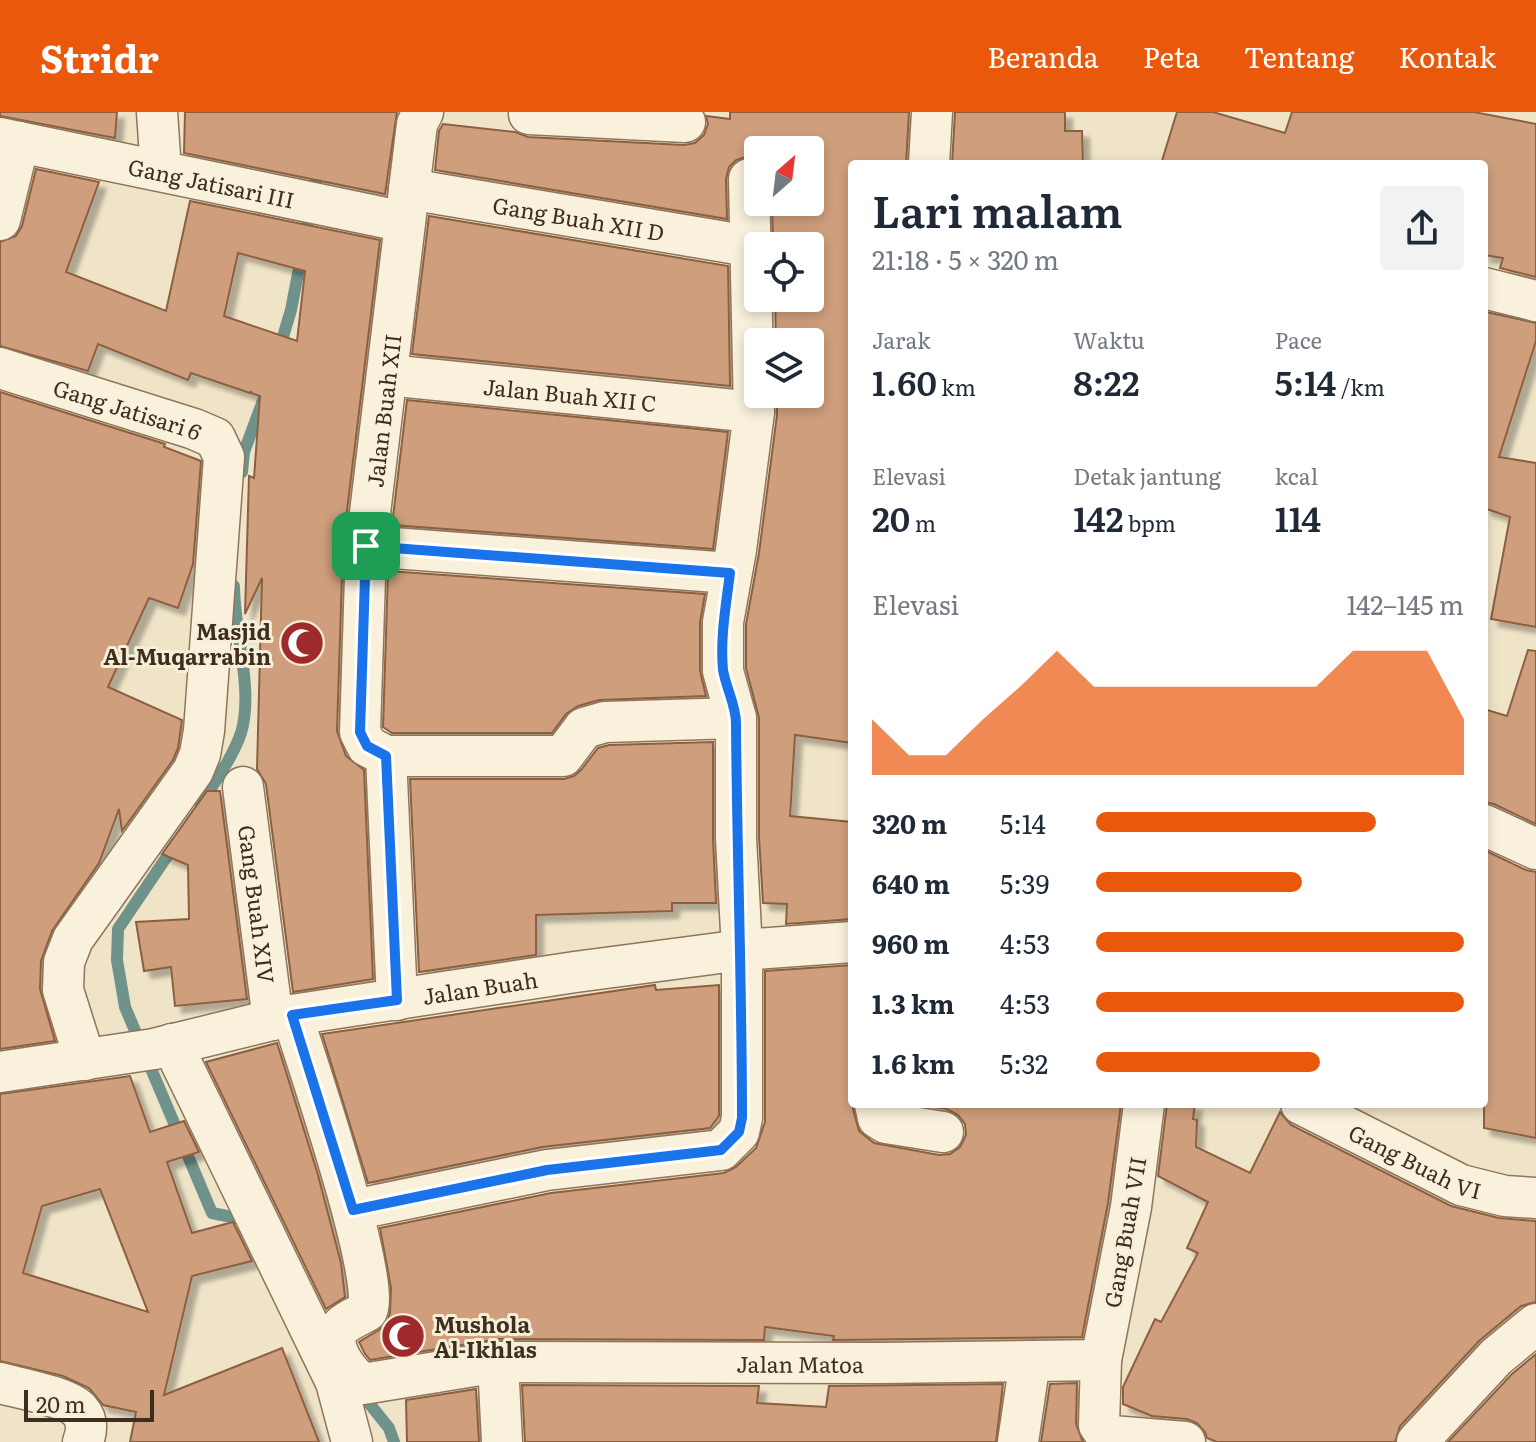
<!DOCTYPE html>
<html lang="id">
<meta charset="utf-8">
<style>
body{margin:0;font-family:Literata,serif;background:#f2f2f3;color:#1f2937;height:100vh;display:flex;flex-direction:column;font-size:30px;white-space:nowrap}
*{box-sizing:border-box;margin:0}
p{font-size:26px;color:#747a83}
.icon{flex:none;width:44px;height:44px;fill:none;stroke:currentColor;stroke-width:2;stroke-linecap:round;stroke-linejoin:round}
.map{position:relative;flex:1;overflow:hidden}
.details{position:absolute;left:848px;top:48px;width:640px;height:948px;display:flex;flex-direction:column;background:#fff;border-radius:8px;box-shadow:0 4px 12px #0003}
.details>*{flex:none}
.needle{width:52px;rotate:28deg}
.buttons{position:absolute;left:744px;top:24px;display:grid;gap:16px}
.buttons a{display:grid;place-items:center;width:80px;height:80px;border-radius:8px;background:#fff;box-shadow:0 4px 12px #0003;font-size:40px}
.scale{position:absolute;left:24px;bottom:20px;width:130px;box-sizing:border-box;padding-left:8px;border:4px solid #3d2e20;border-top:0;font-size:22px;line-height:28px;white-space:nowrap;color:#3d2e20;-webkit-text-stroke:6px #f7eed8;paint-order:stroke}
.pin{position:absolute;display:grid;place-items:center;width:68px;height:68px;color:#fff;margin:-34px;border-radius:16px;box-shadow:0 4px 12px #0006}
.round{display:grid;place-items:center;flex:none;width:84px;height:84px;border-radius:8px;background:#f2f2f3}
.headline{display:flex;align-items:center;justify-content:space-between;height:136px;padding:0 24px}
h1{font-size:44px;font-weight:600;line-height:60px}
.figures{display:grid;grid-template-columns:repeat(3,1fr);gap:12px;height:136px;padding:8px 24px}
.figures div{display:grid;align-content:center}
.figures b{font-size:34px;font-weight:600}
.figures small{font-size:22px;font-weight:400}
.figures p{font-size:22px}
.chart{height:224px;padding:16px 24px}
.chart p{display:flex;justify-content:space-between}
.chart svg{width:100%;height:144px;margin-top:8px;fill:#ea580c;opacity:.7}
ul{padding:0 24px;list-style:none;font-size:26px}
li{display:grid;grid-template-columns:128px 96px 1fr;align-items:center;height:60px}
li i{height:20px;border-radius:10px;background:#ea580c}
header{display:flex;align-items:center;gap:48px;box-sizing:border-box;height:112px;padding:0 40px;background:#ea580c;color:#fff}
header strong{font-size:38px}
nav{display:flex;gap:44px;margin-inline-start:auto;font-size:28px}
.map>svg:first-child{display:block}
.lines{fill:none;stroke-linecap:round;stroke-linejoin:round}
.stream{stroke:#6f938a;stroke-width:12}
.building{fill:#cf9f7d;stroke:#8d5f41;stroke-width:2;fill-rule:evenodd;filter:url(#shadow)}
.minor-casing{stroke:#8d765c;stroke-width:43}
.minor{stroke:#faf1dc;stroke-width:40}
.route-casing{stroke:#fff;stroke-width:16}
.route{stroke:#1a73e8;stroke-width:10}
.labels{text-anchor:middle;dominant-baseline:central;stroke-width:6;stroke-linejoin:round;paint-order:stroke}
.street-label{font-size:22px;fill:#3d2e20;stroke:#f7eed8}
.poi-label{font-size:22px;font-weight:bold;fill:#3d2e20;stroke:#f7eed8;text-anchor:end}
</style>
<header>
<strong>Stridr</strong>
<nav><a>Beranda</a><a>Peta</a><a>Tentang</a><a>Kontak</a></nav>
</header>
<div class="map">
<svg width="1536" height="1330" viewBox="0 0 1536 1330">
<defs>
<filter id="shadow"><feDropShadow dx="7" dy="7" stdDeviation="2" flood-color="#0004"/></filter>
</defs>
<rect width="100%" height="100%" fill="#f0e4c8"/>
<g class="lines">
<g class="stream">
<polyline points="279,238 291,198 319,53"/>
<polyline points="242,360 244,340 264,286"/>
<path d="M201,692C215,669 232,647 241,621C254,578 234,519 234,474"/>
<polyline points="176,731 118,817 117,848 125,895 212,1101 241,1107"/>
<polyline points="360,1280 389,1316 394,1330"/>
</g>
</g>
<g class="building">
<polygon points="0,0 117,0 115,26 0,4"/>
<polygon points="185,0 397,0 385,82 184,41"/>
<polygon points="730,0 909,0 906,52 852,52 852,631 795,623 790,704 852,710 852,807 786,812 787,792 763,791 759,725 759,606 746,556 746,512 759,441 777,303 777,282 810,282 810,230 776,230 775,186 810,186 810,134 773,134 772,90 810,90 810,38 758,38 758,46 748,44 736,48 729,55 726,67 727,107 435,58 439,19 443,12 515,20 528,25 684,33 695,31 704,23 708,12 706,4 730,7"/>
<polygon points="955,0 1065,0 1065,19 1082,19 1083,52 952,52"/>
<polygon points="1177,0 1213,0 1285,21 1292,0 1474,0 1536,12 1536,165 1500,156 1503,146 1484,143 1484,52 1161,52"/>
<path d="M36,57L99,70L66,160L166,199L190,89L380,128L343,431L337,619L346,644L364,658L373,867L293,880L266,672L257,657L262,466L245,502L249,364L254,366L260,284L251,281V279L250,281L191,261L188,268L98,232L88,259L0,234V130L16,124L22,114ZM238,141L305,159L297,229L224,204Z"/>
<polygon points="429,104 728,154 730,274 412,242"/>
<polygon points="1486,200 1536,211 1536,229 1499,345 1536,351 1536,515 1491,507 1510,405 1484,396"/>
<polygon points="0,280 165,332 164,335 201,349 193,452 178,496 149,486 108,575 182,608 178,636 173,648 122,719 119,697 99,751 52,819 41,849 40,877 55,929 0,937"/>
<polygon points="407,288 728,320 713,437 392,413"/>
<polygon points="388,459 705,482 700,510 700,559 706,584 599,588 578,594 566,602 552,621 392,621 383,615"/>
<polygon points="1528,538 1536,539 1536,712 1494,692 1484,690 1484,597 1507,604"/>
<polygon points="713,630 713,727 716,791 672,791 672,799 536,803 536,843 419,860 410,667 564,667 574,664 581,658 598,636 609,633"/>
<polygon points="207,679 220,679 247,887 175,894 171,855 144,859 136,810 189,807 188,753 162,742"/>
<polygon points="1484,738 1526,758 1536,760 1536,1026 1484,1016"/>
<polygon points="852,853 853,997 859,1019 874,1031 939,1043 950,1042 960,1035 966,1023 965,1012 958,1003 947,997 913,992 1121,992 1108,1091 1082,1225 833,1228 834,1224 765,1215 764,1228 498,1227 370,1248 365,1242 359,1230 379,1218 387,1211 390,1201 391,1176 380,1116 551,1081 724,1061 736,1055 756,1036 765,1010 765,859"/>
<polygon points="655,873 656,878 719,873 719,1004 710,1016 542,1035 368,1071 322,922"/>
<polygon points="277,931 318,1063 341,1151 345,1185 326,1197 206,950"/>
<path d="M130,964L150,1020L184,1009L199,1040L167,1050L192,1121L233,1110L252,1149L192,1164L164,1283L282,1236L319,1330H130L136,1300L103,1293L89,1276L63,1264L0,1249V982ZM100,1077L148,1200L23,1161L42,1094Z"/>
<polygon points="1167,992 1195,992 1193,1007 1197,1008 1196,1035 1250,1061 1280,1000 1291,1013 1451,1094 1499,1106 1536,1109 1536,1190 1521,1194 1479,1229 1400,1314 1395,1330 1217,1330 1207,1326 1205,1320 1197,1311 1187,1307 1152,1304 1123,1292 1123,1275 1155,1207 1161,1210 1198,1141 1187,1136 1208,1090 1158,1064"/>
<polygon points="1536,1242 1536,1330 1448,1330 1512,1262"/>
<polygon points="1077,1271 1076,1312 1083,1330 1041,1330 1050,1272"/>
<polygon points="1003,1272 996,1330 525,1330 522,1273 759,1274 757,1291 826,1295 829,1274"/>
<polygon points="476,1277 479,1330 407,1330 406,1288"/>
</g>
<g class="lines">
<g class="minor-casing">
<g id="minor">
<polyline points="157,0 161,59"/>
<polyline points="529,2 685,10"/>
<path id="s1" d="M0,26L405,110"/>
<polyline points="929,52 932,0"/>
<path id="s2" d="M409,77L749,134"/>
<polyline points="0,108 19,30"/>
<polyline points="1484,176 1536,189"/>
<path id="s3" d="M0,256L194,317L215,326L224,345L204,619L200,642L193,659L73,827L64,850L63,878L85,948"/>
<path id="s4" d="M387,263L754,300"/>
<polyline points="366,434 730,461"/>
<polyline points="386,644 563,644 584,616 605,610 736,606"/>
<path id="s5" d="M243,675L273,908"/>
<polyline points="1484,713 1536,737"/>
<path id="s6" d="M397,888L386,644L367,634L360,620L366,434L417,12L423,0"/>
<path d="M292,903C306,947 382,1170 367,1199C359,1204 345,1209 339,1217C326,1233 350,1264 363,1272L498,1250L502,1330"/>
<polyline points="172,932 336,1270 352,1330"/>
<path id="s7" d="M0,960L154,937L292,903L575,860L742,838L852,830"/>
<polyline points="875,992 878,1006 886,1011 943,1020"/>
<polyline points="1144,992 1131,1095 1101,1248 1099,1313 1104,1320 1112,1324 1185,1330"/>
<path id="s8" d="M1301,992L1461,1073L1505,1084L1536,1086"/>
<polyline points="353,1098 547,1058 721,1038 739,1020 742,1006 742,838 736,726 736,606 723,559 723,510 736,438 754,300 749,67"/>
<path id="s9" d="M498,1250L880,1251L1101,1248"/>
<path d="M0,1271C18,1276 69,1285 80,1299C88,1308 87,1319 83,1330"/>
<polyline points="1018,1330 1030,1249"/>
<polyline points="1417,1330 1496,1245 1536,1212"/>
</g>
</g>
<use href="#minor" class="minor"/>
</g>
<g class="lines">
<g class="route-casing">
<path id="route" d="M366,434L730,461C726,493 720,526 723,558C726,576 736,593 736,611C737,743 742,875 742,1006L739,1020L721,1038L547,1058L353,1098L292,903L397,888L386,644L367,634L360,620Z"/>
</g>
<use href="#route" class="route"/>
</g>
<defs>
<g id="mosque-disc" transform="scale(2.3)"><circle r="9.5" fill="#9e2a2b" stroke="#f7eed8"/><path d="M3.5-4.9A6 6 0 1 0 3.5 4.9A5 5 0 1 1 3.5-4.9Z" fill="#fff"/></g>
</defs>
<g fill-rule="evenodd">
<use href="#mosque-disc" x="302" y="531"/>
<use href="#mosque-disc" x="403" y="1224"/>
</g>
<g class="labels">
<g class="street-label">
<text stroke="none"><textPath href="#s1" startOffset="216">Gang Jatisari III</textPath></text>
<text stroke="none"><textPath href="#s2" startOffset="172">Gang Buah XII D</textPath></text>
<text stroke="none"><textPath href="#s4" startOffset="184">Jalan Buah XII C</textPath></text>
<text stroke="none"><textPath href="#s3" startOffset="134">Gang Jatisari 6</textPath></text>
<text stroke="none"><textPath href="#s6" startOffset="604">Jalan Buah XII</textPath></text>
<text stroke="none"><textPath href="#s5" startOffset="118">Gang Buah XIV</textPath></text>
<text stroke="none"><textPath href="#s7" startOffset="488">Jalan Buah</textPath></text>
<text stroke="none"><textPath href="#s8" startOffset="128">Gang Buah VI</textPath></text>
<text transform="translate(1124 1120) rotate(-80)">Gang Buah VII</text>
<text stroke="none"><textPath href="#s9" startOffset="302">Jalan Matoa</textPath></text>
</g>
<g class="poi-label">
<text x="271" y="518">Masjid<tspan x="271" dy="25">Al-Muqarrabin</tspan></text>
<text x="434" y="1211" text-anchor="start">Mushola<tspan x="434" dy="25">Al-Ikhlas</tspan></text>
</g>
</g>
</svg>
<div class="buttons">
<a><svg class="needle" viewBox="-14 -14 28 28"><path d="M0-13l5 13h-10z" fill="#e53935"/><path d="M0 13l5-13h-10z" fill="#747a83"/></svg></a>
<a><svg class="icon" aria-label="locate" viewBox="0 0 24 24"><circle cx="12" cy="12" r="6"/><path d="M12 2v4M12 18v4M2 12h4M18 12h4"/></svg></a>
<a><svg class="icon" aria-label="layers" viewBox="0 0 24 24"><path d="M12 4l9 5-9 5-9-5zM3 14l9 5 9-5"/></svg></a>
</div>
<div class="scale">20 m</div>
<div class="pin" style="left:366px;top:434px;background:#1e9e55"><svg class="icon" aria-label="arrive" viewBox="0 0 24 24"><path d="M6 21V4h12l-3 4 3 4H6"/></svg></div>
<section class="details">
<div class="headline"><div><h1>Lari malam</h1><p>21:18 · 5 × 320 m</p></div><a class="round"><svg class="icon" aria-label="share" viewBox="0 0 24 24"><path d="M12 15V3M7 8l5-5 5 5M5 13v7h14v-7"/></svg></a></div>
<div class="figures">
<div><p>Jarak</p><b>1.60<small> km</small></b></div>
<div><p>Waktu</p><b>8:22</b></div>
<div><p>Pace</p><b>5:14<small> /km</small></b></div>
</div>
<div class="figures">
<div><p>Elevasi</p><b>20<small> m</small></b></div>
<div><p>Detak jantung</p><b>142<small> bpm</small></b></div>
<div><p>kcal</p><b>114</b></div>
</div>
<div class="chart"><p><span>Elevasi</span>142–145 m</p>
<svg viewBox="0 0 160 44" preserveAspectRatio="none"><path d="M0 44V27L10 38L20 38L30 27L40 17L50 6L60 17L70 17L80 17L90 17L100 17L110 17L120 17L130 6L140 6L150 6L160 27V44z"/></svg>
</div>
<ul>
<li><b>320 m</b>5:14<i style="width:76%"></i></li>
<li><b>640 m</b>5:39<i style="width:56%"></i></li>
<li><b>960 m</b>4:53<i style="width:100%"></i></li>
<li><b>1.3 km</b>4:53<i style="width:100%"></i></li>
<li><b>1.6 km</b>5:32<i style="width:61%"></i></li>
</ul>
</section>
</div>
